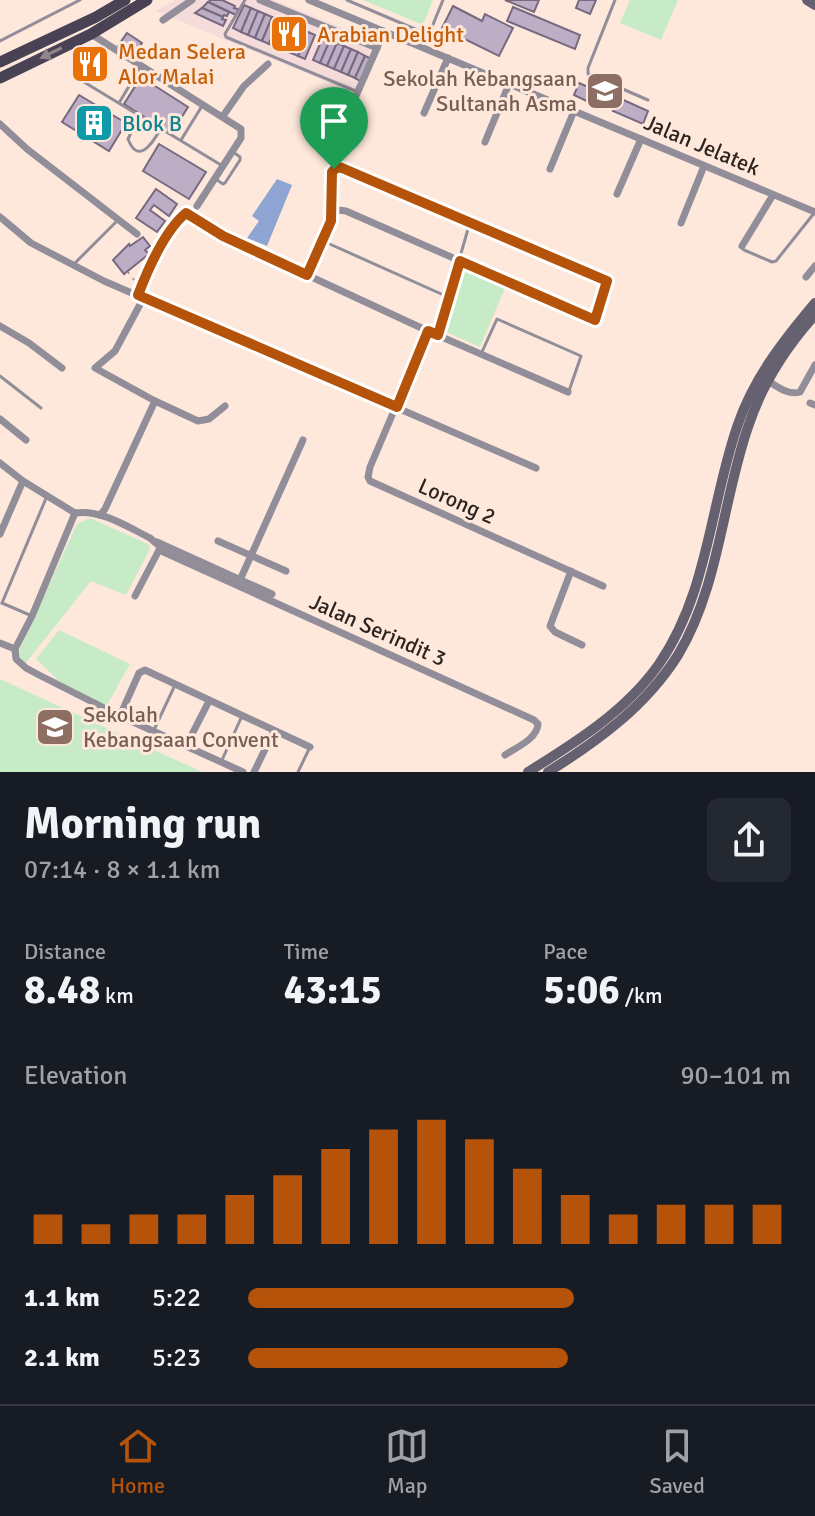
<!DOCTYPE html>
<meta charset="utf-8">
<style>
body{margin:0;font-family:Signika,sans-serif;background:#242831;color:#f1f3f6;height:100vh;display:flex;flex-direction:column;font-size:30px;white-space:nowrap}
*{box-sizing:border-box;margin:0}
p{font-size:26px;color:#9ea1a6}
.icon{flex:none;width:44px;height:44px;fill:none;stroke:currentColor;stroke-width:2;stroke-linecap:round;stroke-linejoin:round}
.map{position:relative;height:772px;overflow:hidden}
.sheet{display:flex;flex-direction:column;background:#171b24;flex:1}
.sheet>*{flex:none}
.pin{position:absolute;display:grid;place-items:center;width:68px;height:68px;color:#fff;margin:-82px -34px;border-radius:50% 50% 50% 0;rotate:-45deg;box-shadow:0 0 8px #0007}
.pin .icon{rotate:45deg}
.round{display:grid;place-items:center;flex:none;width:84px;height:84px;border-radius:12px;background:#242831}
.head{display:flex;align-items:center;justify-content:space-between;height:136px;padding:0 24px}
h1{font-size:44px;font-weight:700;line-height:60px}
.stats{display:grid;grid-template-columns:repeat(3,1fr);gap:12px;height:136px;padding:8px 24px}
.stats div{display:grid;align-content:center}
.stats b{font-size:40px;font-weight:700}
.stats small{font-size:22px;font-weight:400}
.stats p{font-size:22px}
.chart{height:224px;padding:16px 24px}
.chart p{display:flex;justify-content:space-between}
.chart svg{width:100%;height:144px;margin-top:8px;stroke:#b45309;stroke-width:6}
ul{padding:0 24px;list-style:none;font-size:26px}
li{display:grid;grid-template-columns:128px 96px 1fr;align-items:center;height:60px}
li i{height:20px;border-radius:10px;background:#b45309}
.dock{display:flex;justify-content:space-around;align-items:center;height:112px;border-top:2px solid #363941;background:#171b24;font-size:22px;color:#9ea1a6}
.dock a{display:grid;justify-items:center;gap:4px}
.dock .selected{color:#b45309}
.map>svg:first-child{display:block}
.commercial{fill:#f6dbdb}
.green{fill:#c7ebc7}
.water{fill:#8ea5d3}
.building{fill:#bdaec6;stroke:#77697f;stroke-width:2}
.lines{fill:none;stroke-linecap:round;stroke-linejoin:round}
.path{stroke:#a39289;stroke-width:2;stroke-dasharray:2 6;stroke-linecap:butt}
.service{stroke:#918e99;stroke-width:3}
.minor{stroke:#918e99;stroke-width:7}
.secondary{stroke:#666171;stroke-width:10}
.primary{stroke:#484254;stroke-width:11}
.oneway{fill:#91848a}
.route-casing{stroke:#fff;stroke-width:16}
.route{stroke:#b45309;stroke-width:10}
.labels{text-anchor:middle;dominant-baseline:central;stroke-width:6;stroke-linejoin:round;paint-order:stroke}
.food-label{font-size:22px;fill:#c56008;stroke:#fee8dc;text-anchor:start}
.education-label{font-size:22px;fill:#785e54;stroke:#fee8dc;text-anchor:end}
.culture-label{font-size:22px;fill:#0d838f;stroke:#fee8dc;text-anchor:start}
.street-label{font-size:22px;fill:#2e241f;stroke:#fee8dc}
</style>
<div class="map">
<svg width="815" height="772" viewBox="0 0 815 772">
<rect width="100%" height="100%" fill="#fee8dc"/>
<polygon class="commercial" points="175,0 274,0 382,44 359,95 156,11"/>
<g class="green">
<polygon points="363,0 433,0 423,25"/>
<polygon points="630,0 678,0 661,40 620,23"/>
<polygon points="463,270 505,288 480,347 444,331 457,296"/>
<polygon points="90,518 148,544 150,549 126,595 91,581 25,664 19,660 18,653 77,524"/>
<polygon points="59,630 130,664 106,707 61,683 36,659"/>
<polygon points="0,679 11,684 202,772 0,772"/>
</g>
<polygon class="water" points="277,179 292,185 267,246 247,238 259,221 252,216"/>
<g class="building">
<polygon points="211,0 222,0 235,6 234,8 238,9 236,15 208,2"/>
<polygon points="505,0 539,0 534,12"/>
<polygon points="579,0 596,0 590,14 576,8"/>
<polygon points="208,2 229,12 227,16 224,15 223,17 202,8"/>
<polygon points="244,5 251,8 241,32 233,28"/>
<polygon points="453,6 482,21 485,14 513,28 499,56 442,28"/>
<polygon points="513,7 580,35 575,49 507,21"/>
<polygon points="202,8 223,17 222,19 226,20 223,26 195,13"/>
<polygon points="251,8 258,11 248,35 241,32"/>
<polygon points="258,11 265,14 255,38 248,35"/>
<polygon points="265,14 272,17 262,41 255,38"/>
<polygon points="272,17 279,20 269,44 262,41"/>
<polygon points="279,20 287,23 276,47 269,44"/>
<polygon points="287,23 294,26 283,50 276,47"/>
<polygon points="294,26 301,29 291,53 283,50"/>
<polygon points="301,29 308,32 298,56 291,53"/>
<polygon points="308,32 315,35 305,59 298,56"/>
<polygon points="127,33 142,43 133,56 118,46"/>
<polygon points="323,37 330,40 320,63 313,60"/>
<polygon points="330,40 337,43 327,66 320,63"/>
<polygon points="337,43 344,46 334,69 327,66"/>
<polygon points="344,46 351,49 341,72 334,69"/>
<polygon points="87,48 105,59 92,80 74,69"/>
<polygon points="351,49 358,52 348,75 341,72"/>
<polygon points="358,52 365,56 355,78 348,75"/>
<polygon points="365,56 372,59 362,82 355,78"/>
<polygon points="141,77 188,107 171,134 124,104"/>
<polygon points="579,83 609,96 603,109 574,95"/>
<polygon points="79,95 126,123 109,151 62,122"/>
<polygon points="619,98 648,111 643,124 613,111"/>
<polygon points="159,144 206,172 189,199 143,171"/>
<polygon points="156,189 177,204 169,216 154,205 150,210 165,221 157,232 136,218"/>
<polygon points="143,237 150,246 145,250 149,254 124,274 113,260 129,244 130,246"/>
</g>
<g class="lines">
<g class="path">
<polyline points="334,159 334,145 352,105"/>
<polyline points="128,272 134,280 137,277"/>
</g>
<g class="service">
<polyline points="245,0 225,34 226,37 358,92"/>
<polyline points="347,0 422,32 430,30 432,27 443,0"/>
<polyline points="615,0 588,68 588,74 648,100"/>
<polyline points="0,41 80,0"/>
<polyline points="74,76 221,165"/>
<polyline points="119,103 141,66"/>
<path d="M139,116L128,139C138,165 152,144 160,130"/>
<polyline points="181,140 202,106"/>
<polyline points="337,167 342,168 607,281 596,318"/>
<polyline points="217,180 223,184 225,183 240,160 240,157 233,152"/>
<polyline points="323,241 448,297"/>
<polyline points="742,248 744,250 772,262 776,261 815,212"/>
<polyline points="73,265 119,219"/>
<polyline points="438,334 470,222"/>
<polyline points="481,354 497,319 581,356 569,391"/>
<polyline points="0,376 41,408"/>
<polyline points="2,603 47,496"/>
<polyline points="2,603 32,616"/>
<polyline points="153,732 175,685"/>
<polyline points="222,760 242,716"/>
<polyline points="298,772 310,747"/>
</g>
<g class="minor">
<polyline points="260,0 377,48 384,31"/>
<polyline points="309,0 815,212"/>
<polyline points="163,20 192,0"/>
<polyline points="91,34 241,129 241,138 197,206"/>
<polyline points="355,98 377,48"/>
<polyline points="424,113 448,58"/>
<polyline points="223,116 244,86 268,64"/>
<polyline points="0,124 27,149 137,234"/>
<polyline points="485,142 509,84"/>
<polyline points="550,169 574,111"/>
<polyline points="617,194 641,139"/>
<polyline points="330,209 346,211 595,320"/>
<polyline points="0,217 31,243 104,281 536,468"/>
<polyline points="681,223 704,166"/>
<polyline points="742,246 773,195"/>
<polyline points="307,275 331,221 332,172 337,167"/>
<polyline points="806,277 815,266"/>
<path d="M138,295C148,269 164,230 186,213L223,236L428,331L568,392"/>
<polyline points="0,326 29,343 62,368"/>
<polyline points="428,331 370,467 368,477 370,481 603,586"/>
<path d="M765,379C775,385 788,396 800,392L815,365"/>
<polyline points="155,401 198,421 209,419 225,406"/>
<polyline points="810,403 815,405"/>
<polyline points="0,419 26,440"/>
<polyline points="0,463 23,481 75,513"/>
<path d="M75,513C101,509 128,527 150,538L157,544"/>
<polyline points="100,515 105,509 155,401 95,368 115,351 144,297"/>
<polyline points="0,534 23,481"/>
<polyline points="218,541 286,571"/>
<polyline points="157,542 272,594"/>
<path d="M159,550L534,720L538,724C537,739 517,747 505,755"/>
<polyline points="571,571 550,626 555,632 582,645"/>
<polyline points="240,580 303,440"/>
<polyline points="135,596 159,550"/>
<polyline points="0,643 15,649"/>
<polyline points="15,649 16,659 26,668 39,675 120,716 243,772"/>
<polyline points="15,649 32,616 75,513"/>
<polyline points="120,716 139,673 145,670 310,747"/>
<polyline points="186,746 209,701"/>
<polyline points="254,772 274,731"/>
</g>
<g class="secondary">
<polyline points="807,0 815,5"/>
<path d="M528,772C576,742 626,711 659,664C708,593 710,506 737,427C753,379 783,341 815,303"/>
<path d="M548,772C598,741 646,706 678,655C720,585 722,500 749,424C763,383 786,347 815,315"/>
</g>
<g class="primary">
<polyline points="0,62 96,17 125,0"/>
<polyline points="0,78 91,34 147,0"/>
</g>
</g>
<defs><path id="oneway-solid" d="M-6-.8H1V-3.2L6.5 0L1 3.2V.8H-6Z" transform="scale(2)"/></defs>
<use class="oneway" href="#oneway-solid" transform="translate(51 53) rotate(154)"/>
<g class="lines">
<g class="route-casing">
<path id="route" d="M337,167L342,168L607,281L595,320L460,261L438,335L428,331L397,407L138,295C148,269 164,231 186,213L223,236L307,275L331,221L332,172Z"/>
</g>
<use href="#route" class="route"/>
</g>
<defs>
<g id="restaurant-square" transform="scale(2)"><rect x="-9" y="-9" width="18" height="18" rx="4" fill="#e8710a" stroke="#fee8dc"/><path d="M-5-6h1v4h1v-4h1v4h1v-4h1v5L-1.5 .5V6h-2V.5L-5-1ZM5-6V6H3V1.5H1.5Q1.5-4 5-6Z" fill="#fff"/></g>
<g id="school-square" transform="scale(2)"><rect x="-9" y="-9" width="18" height="18" rx="4" fill="#8d6e63" stroke="#fee8dc"/><path d="M0-5L7-2L0 1L-7-2ZM-4 1L0 2.5L4 1V4Q0 6-4 4Z" fill="#fff"/></g>
<g id="building-square" transform="scale(2)"><rect x="-9" y="-9" width="18" height="18" rx="4" fill="#0f9aa8" stroke="#fee8dc"/><path d="M-4-6H4V6H1V3H-1V6H-4ZM-2.5-4.3h1.7v1.8h-1.7ZM.8-4.3h1.7v1.8H.8ZM-2.5-1h1.7V.8h-1.7ZM.8-1h1.7V.8H.8Z" fill="#fff"/></g>
</defs>
<g fill-rule="evenodd">
<use href="#restaurant-square" x="289" y="34"/>
<use href="#restaurant-square" x="90" y="64"/>
<use href="#school-square" x="605" y="91"/>
<use href="#building-square" x="94" y="123"/>
<use href="#school-square" x="55" y="727"/>
</g>
<g class="labels">
<g class="food-label">
<text x="317" y="34">Arabian Delight</text>
<text x="118" y="51">Medan Selera<tspan x="118" dy="25">Alor Malai</tspan></text>
</g>
<g class="education-label">
<text x="577" y="78">Sekolah Kebangsaan<tspan x="577" dy="25">Sultanah Asma</tspan></text>
<text x="83" y="714" text-anchor="start">Sekolah<tspan x="83" dy="25">Kebangsaan Convent</tspan></text>
</g>
<g class="culture-label">
<text x="122" y="123">Blok B</text>
</g>
<g class="street-label">
<text transform="translate(702 145) rotate(23)">Jalan Jelatek</text>
<text transform="translate(457 501) rotate(24)">Lorong 2</text>
<text transform="translate(378 630) rotate(24)">Jalan Serindit 3</text>
</g>
</g>
</svg>
<div class="pin" style="left:334px;top:169px;background:#1e9e55"><svg class="icon" aria-label="arrive" viewBox="0 0 24 24"><path d="M6 21V4h12l-3 4 3 4H6"/></svg></div>
</div>
<section class="sheet">
<div class="head"><div><h1>Morning run</h1><p>07:14 · 8 × 1.1 km</p></div><a class="round"><svg class="icon" aria-label="share" viewBox="0 0 24 24"><path d="M12 15V3M7 8l5-5 5 5M5 13v7h14v-7"/></svg></a></div>
<div class="stats">
<div><p>Distance</p><b>8.48<small> km</small></b></div>
<div><p>Time</p><b>43:15</b></div>
<div><p>Pace</p><b>5:06<small> /km</small></b></div>
</div>
<div class="chart"><p><span>Elevation</span>90–101 m</p>
<svg viewBox="0 0 160 44" preserveAspectRatio="none"><path d="M5 44V35M15 44V38M25 44V35M35 44V35M45 44V29M55 44V23M65 44V15M75 44V9M85 44V6M95 44V12M105 44V21M115 44V29M125 44V35M135 44V32M145 44V32M155 44V32"/></svg>
</div>
<ul>
<li><b>1.1 km</b>5:22<i style="width:60%"></i></li>
<li><b>2.1 km</b>5:23<i style="width:59%"></i></li>
</ul>
</section>
<nav class="dock">
<a class="selected"><svg class="icon" aria-label="home" viewBox="0 0 24 24"><path d="M3 11l9-7 9 7M6 9v11h12V9"/></svg>Home</a>
<a><svg class="icon" aria-label="map" viewBox="0 0 24 24"><path d="M3 6l6-2 6 2 6-2v14l-6 2-6-2-6 2zM9 4v14M15 6v14"/></svg>Map</a>
<a><svg class="icon" aria-label="saved" viewBox="0 0 24 24"><path d="M7 4h10v16l-5-4-5 4z"/></svg>Saved</a>
</nav>
